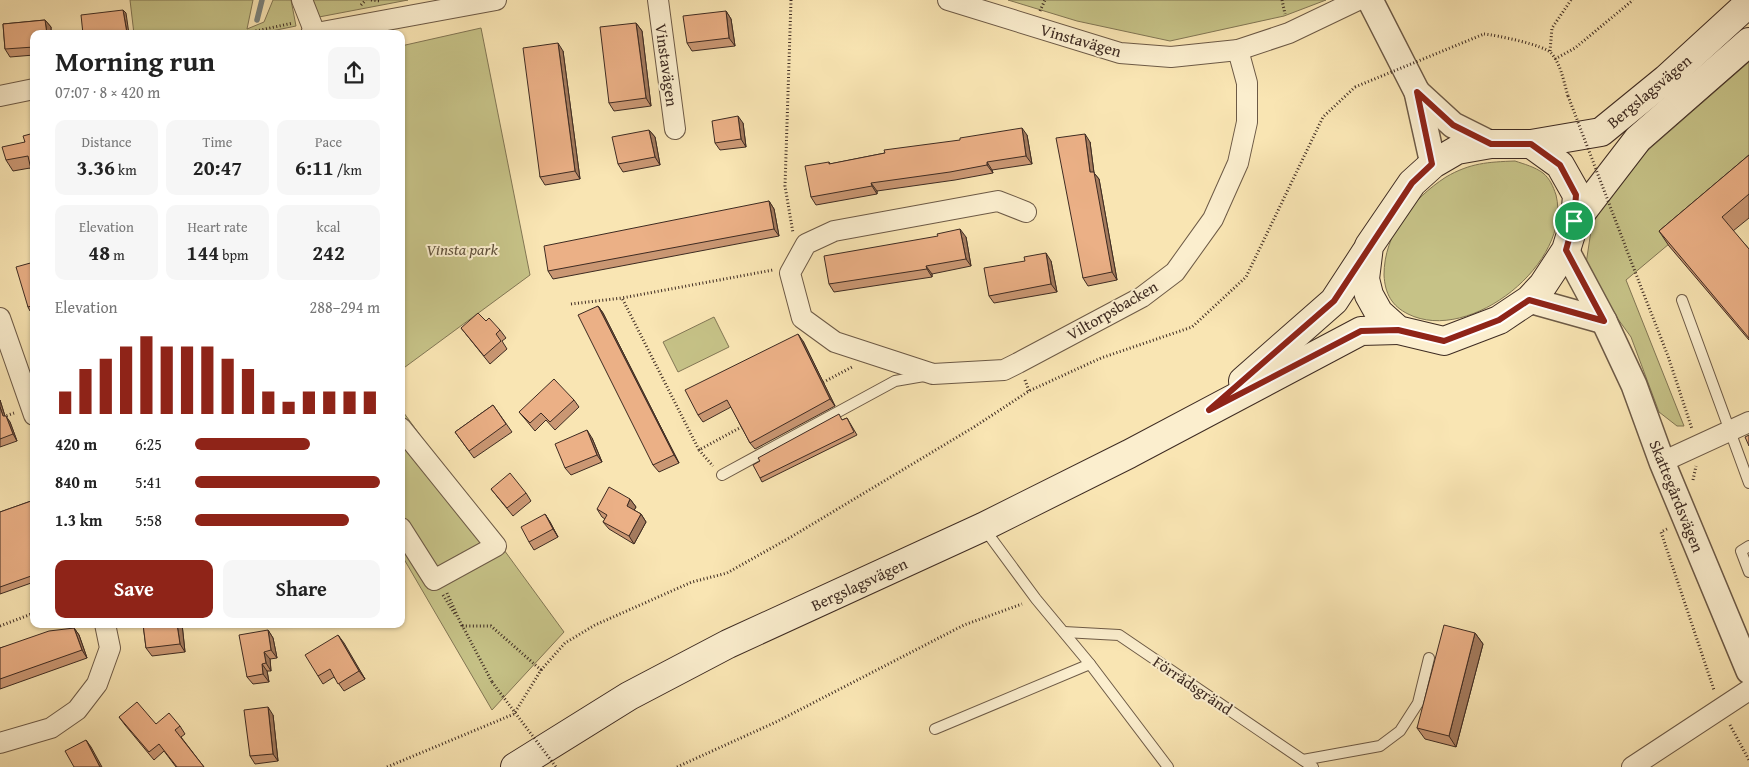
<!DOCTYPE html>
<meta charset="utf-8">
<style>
body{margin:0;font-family:"Gentium Book Plus",serif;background:#f6f6f6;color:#222;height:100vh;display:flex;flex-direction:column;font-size:19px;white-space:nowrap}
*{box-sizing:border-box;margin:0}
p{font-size:16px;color:#767676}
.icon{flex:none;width:28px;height:28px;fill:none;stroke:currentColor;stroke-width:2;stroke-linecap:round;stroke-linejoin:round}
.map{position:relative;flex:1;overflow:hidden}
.details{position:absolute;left:30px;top:30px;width:375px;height:598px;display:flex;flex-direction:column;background:#fff;border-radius:10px;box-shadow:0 1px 4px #0004}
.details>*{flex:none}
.pin{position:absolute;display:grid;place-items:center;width:42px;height:42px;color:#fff;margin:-21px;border:2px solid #fff;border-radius:50%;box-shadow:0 1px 5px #0007}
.round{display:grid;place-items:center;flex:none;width:52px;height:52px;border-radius:10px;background:#f6f6f6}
.summary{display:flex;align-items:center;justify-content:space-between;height:85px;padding:0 25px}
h1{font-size:28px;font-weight:700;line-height:38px}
.stats{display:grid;grid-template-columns:repeat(3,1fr);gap:8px;height:85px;padding:5px 25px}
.stats div{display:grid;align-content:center;border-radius:10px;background:#f6f6f6;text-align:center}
.stats b{font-size:21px;font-weight:700}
.stats small{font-size:14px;font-weight:400}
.stats p{font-size:14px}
.chart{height:140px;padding:10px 25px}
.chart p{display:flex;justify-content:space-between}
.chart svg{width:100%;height:90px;margin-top:5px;stroke:#8f2418;stroke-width:6}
.action{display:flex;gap:10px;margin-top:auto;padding:10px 25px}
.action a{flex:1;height:58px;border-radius:10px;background:#8f2418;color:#fff;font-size:20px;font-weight:700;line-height:58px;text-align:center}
.action a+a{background:#f6f6f6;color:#222}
ul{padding:0 25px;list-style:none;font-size:16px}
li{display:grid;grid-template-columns:80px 60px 1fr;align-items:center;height:38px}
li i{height:12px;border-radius:6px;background:#8f2418}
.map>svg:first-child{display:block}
.green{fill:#c6c287;stroke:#827654}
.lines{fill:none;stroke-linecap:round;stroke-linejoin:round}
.stream{stroke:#7b827d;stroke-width:5.5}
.service-casing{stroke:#6d5a46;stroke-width:12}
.minor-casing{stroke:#6d5a46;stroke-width:22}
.tertiary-casing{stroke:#6d5a46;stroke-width:28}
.secondary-casing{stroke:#3e2b22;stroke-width:30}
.path{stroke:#3e2b22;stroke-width:3;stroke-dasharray:1 2.5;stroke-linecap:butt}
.service{stroke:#fbeece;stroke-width:10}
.minor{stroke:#fbeece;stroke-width:20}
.tertiary{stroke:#fbeece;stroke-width:25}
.secondary{stroke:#fbeece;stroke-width:28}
.path-bridge{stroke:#3e2b22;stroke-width:3;stroke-dasharray:1 2.5;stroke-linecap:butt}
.wall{fill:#ca9773;stroke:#3e2b22}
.shaded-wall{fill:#a47b5e;stroke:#3e2b22}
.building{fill:#ebb086;stroke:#3e2b22}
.route-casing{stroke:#fff;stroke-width:10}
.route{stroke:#8f2418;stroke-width:6}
.labels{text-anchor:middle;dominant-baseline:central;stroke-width:4;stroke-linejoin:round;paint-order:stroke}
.street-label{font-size:16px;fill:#3e2b22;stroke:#fbeece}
.park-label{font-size:16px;font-style:italic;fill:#60513b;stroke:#fbeece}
</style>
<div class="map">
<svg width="1749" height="767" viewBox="0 0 1749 767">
<rect width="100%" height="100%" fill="#f9e5b3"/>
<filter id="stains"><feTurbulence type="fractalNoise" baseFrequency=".004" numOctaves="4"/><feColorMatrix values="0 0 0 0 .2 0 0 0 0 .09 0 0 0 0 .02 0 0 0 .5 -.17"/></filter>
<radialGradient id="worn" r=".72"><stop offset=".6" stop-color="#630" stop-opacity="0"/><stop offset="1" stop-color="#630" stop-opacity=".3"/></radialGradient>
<g class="green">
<polygon points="130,0 253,0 247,29 264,22 273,0 291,0 296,26 257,34 134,34"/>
<polygon points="313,0 408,0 319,17"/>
<polygon points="1008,0 1326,0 1284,16 1170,41 1077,21"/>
<polygon points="481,28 530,275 401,370 401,46"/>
<polygon points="1749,62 1749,177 1626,280 1684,426 1677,426 1659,412 1631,337 1602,297 1586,264 1592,224 1615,188 1646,152"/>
<path d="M1515,161C1524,164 1535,167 1543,173C1550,179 1553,186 1556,195C1573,262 1470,345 1408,314C1392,306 1385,294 1384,275C1384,234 1412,199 1446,177C1470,163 1488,162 1515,161Z"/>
<polygon points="714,317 729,347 678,372 663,342"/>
<polygon points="401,409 564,632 492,710 401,554"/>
</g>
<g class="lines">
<polyline class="stream" points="257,20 262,0"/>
<g class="service-casing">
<g id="service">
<polyline points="1682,300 1749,483"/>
<polyline points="722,475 895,381 924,376"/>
<polyline points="983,527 1036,599 1090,664"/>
<polyline points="1749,546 1741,551 1749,572"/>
<polyline points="1064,632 1119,635 1313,767"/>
<polyline points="935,729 1090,664 1168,767"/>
<polyline points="1303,760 1380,746 1400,731 1418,703 1429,658"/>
</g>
</g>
<g class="minor-casing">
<g id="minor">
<polyline points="302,0 315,33"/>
<polyline points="658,0 675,129"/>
<polyline points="948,0 1120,53 1171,57 1238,50 1289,33 1358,0"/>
<polyline points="311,34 496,0"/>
<polyline points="0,96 34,89"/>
<polyline points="1026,212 998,201 834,231 806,244 790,273 802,318 835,342 933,374 1004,370 1018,363 1142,297 1175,272 1213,219 1238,163 1247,122 1247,83 1238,50"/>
<polyline points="0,318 34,415"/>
<polyline points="401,428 496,546 434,580 401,528"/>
<polyline points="1662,462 1749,422"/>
<polyline points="0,743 51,728 77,710 97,684 110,648 105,624"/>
<polyline points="1632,767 1749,690"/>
</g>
</g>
<g class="tertiary-casing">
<g id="tertiary">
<polyline points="1370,0 1417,92 1433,164"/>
<polyline points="1417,92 1453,125 1491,144"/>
<polyline points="1566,250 1604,321 1634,385 1662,462 1749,671"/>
<polyline points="1529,300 1604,321"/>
</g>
</g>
<g class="secondary-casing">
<g id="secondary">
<polygon points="1491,144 1531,144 1560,165 1577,195 1575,221 1566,250 1543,285 1529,300 1499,320 1444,341 1398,330 1379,313 1369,295 1365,279 1369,246 1412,183 1433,164 1457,150"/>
<polyline points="1531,144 1601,132 1666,79 1749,3"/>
<polyline points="1575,221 1638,139 1749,42"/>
<polyline points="1243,381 1334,301 1366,252"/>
<polyline points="515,767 629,696 728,644 983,527 1129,454 1361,331 1398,330"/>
</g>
</g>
<g class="path">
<polyline points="371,0 381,1"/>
<polyline points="791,0 785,186 793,233"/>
<polyline points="1282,0 1285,14"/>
<polyline points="361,5 366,0"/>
<polyline points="1040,11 1045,0"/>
<polyline points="242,34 293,23"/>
<path d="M1484,34C1496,35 1544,45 1551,53C1561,64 1564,83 1568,96"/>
<polyline points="1550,51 1552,28 1571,0"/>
<polyline points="1555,59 1575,48 1633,0"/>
<polyline points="1639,282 1668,356 1692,429"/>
<polyline points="571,304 622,298"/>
<polyline points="1025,380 1029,391"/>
<polyline points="820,384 852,367"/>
<polyline points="0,418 14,413"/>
<polyline points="745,425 699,450 622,298 773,270"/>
<polyline points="699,450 713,466"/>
<polyline points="1693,480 1696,466"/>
<polyline points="1667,529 1661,532 1714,690"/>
<polyline points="447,593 462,626"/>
<polyline points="443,595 456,616"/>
<polyline points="462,625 492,682"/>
<polyline points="0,626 34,613"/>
<polyline points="541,670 565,643 595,625 692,582 727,573 791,537 974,427 1029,391 1101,358 1192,327 1246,277 1323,117 1355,87"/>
<polyline points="1730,725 1749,760"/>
<polyline points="387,767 514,714 541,670 491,626 462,626"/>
<polyline points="677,767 776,722 964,625 1022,604"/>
</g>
<use href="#service" class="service"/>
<use href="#minor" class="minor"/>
<use href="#tertiary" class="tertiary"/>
<use href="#secondary" class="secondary"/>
<g class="path-bridge">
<polyline points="1355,87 1484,34"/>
<polyline points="1568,96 1639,282"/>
<polyline points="492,682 556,767"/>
</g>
</g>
<g class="wall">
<polygon points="726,11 731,19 735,46 692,51 687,43"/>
<polygon points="45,20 51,27 51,34 34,34 34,55 10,57 5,49 3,24"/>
<polygon points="636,23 642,31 651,106 614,111 609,103"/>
<polygon points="563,51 580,179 545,185 540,177"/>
<polygon points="743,123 746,147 720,150 715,143"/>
<polygon points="649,130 655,137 660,165 623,172 618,164"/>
<polygon points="34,133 34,177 32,174 30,168 13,171 6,160"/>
<polygon points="1027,135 1032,164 992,170 993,173 955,180 877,191 877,194 816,205 811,197 829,162 830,164 885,153"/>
<polygon points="1090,142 1094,173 1099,179 1117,280 1088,286 1083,278"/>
<polygon points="1749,155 1749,218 1733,231 1749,249 1749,340 1669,246 1659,231"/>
<polygon points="769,201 774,209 779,236 553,279 548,271"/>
<polygon points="966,237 971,266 932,274 932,277 834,292 829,284"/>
<polygon points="1051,261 1057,292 994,303 989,296"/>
<polygon points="34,262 34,310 30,311 28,307"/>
<polygon points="598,306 603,313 679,463 659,472 653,465"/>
<polygon points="486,321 500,330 506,338 502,341 507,349 490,364 461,328"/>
<polygon points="803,341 835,406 755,449 750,443 731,407 703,422 698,415"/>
<polygon points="0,400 5,416 10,422 17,441 0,447"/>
<polygon points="574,400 579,407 555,430 546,420 535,431 525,419 519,412"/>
<polygon points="493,405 512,432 474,458 455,432"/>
<polygon points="847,418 857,435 762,482 760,478 842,420"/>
<polygon points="592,438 602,462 571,475 565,468"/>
<polygon points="491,489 526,493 531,501 513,516"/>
<polygon points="630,499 636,507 634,510 641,514 646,522 634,544 609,529 603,522 605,519 602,517 597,509"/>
<polygon points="34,500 34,582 0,594 0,512"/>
<polygon points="545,514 550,522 558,537 534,550 529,542"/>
<polygon points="143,624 182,624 185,652 152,656 146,648"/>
<polygon points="74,628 79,635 87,658 0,689 0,648"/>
<polygon points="268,630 273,638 277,658 270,659 271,671 267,671 269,682 253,684 247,677"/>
<polygon points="1475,633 1483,644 1456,747 1425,739 1417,728"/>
<polygon points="338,635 365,679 344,691 334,677 323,684 318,676"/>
<polygon points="273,715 278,761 255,764 250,756"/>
<polygon points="119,717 156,724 180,726 185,734 181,737 204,767 176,767 164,751 154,760 125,725"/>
</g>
<g class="shaded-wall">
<polygon points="123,10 126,13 129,34 127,33"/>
<polygon points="726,11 731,19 735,46 729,38"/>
<polygon points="45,20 51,27 51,34 47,34"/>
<polygon points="636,23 642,31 651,106 646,98"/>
<polygon points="558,43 563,51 580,179 575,171"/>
<polygon points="738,116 743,123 746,147 741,139"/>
<polygon points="1022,128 1027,135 1032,164 1026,156"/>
<polygon points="649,130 655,137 660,165 655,157"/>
<polygon points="1085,134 1090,142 1094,173 1099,179 1117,280 1112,272 1090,172"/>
<polygon points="987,162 992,170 993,173 987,165"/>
<polygon points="871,183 877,191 877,194 872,186"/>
<polygon points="769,201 774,209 779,236 774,229"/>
<polygon points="960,229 966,237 971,266 966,259"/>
<polygon points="1046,253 1051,261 1057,292 1051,284"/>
<polygon points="926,266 932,274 932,277 927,269"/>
<polygon points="598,306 603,313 679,463 674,455"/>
<polygon points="798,334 803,341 835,406 830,399"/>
<polygon points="0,400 7,423 3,416 0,407"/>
<polygon points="6,416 10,422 17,441 13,434"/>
<polygon points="587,430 592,438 602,462 597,455"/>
<polygon points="630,499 636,507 632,514 627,506"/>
<polygon points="545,514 550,522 558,537 553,529"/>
<polygon points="641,514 646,522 634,544 629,536"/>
<polygon points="177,624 182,624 185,652 180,644"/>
<polygon points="74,628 79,635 87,658 82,650"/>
<polygon points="268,630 273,638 277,658 271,650"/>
<polygon points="1475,633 1483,644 1456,747 1449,736"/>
<polygon points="338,635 344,643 365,679 359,671"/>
<polygon points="264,652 270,659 271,671 266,663"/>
<polygon points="262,664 267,671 269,682 263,674"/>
<polygon points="268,707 273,715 278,761 273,754"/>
<polygon points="86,740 91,747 102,767 100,767"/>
</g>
<g class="building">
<polygon points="123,10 127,33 83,34 81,15"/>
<polygon points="726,11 729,38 687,43 683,16"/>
<polygon points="45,20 47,34 34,34 34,47 5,49 3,24"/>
<polygon points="636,23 646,98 609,103 600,27"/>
<polygon points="558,43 575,171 540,177 523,48"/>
<polygon points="738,116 741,139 715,143 712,121"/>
<polygon points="1022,128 1026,156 987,162 987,165 950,172 871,183 872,186 811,197 805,166 829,162 829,164 885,153 884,150 960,140 960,138"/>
<polygon points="649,130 655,157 618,164 612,137"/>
<polygon points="34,133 34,174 32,174 28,156 6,160 2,147 25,142 23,136"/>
<polygon points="1085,134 1090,172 1094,172 1112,272 1083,278 1056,138"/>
<polygon points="1749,155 1749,194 1722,217 1749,249 1749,338 1659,231"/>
<polygon points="769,201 774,229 548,271 544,246"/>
<polygon points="960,229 966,259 926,266 927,269 829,284 824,256 938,236 937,234"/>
<polygon points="1046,253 1051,284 989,296 984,268 1025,261 1024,257"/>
<polygon points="34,262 34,305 28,307 16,267"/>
<polygon points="598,306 674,455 653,465 578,315"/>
<polygon points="478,313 486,321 489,318 500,330 496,334 501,341 484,356 461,328"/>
<polygon points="798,334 830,399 750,443 727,400 698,415 685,390"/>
<polygon points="554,379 574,400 550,422 541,413 530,423 519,412"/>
<polygon points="493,405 506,424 469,451 455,432"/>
<polygon points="0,407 3,416 6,416 13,434 0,439"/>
<polygon points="839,414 842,420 847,418 854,432 760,478 753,465 760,461 758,458"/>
<polygon points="587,430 597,455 565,468 555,444"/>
<polygon points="1749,435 1749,446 1745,437"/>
<polygon points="510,473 526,493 507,508 491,489"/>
<polygon points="609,487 630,499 627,506 641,514 629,536 603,522 607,515 597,509"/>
<polygon points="34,500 34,575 0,587 0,512"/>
<polygon points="545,514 553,529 529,542 521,527"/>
<polygon points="143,624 177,624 180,644 146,648"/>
<polygon points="1444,625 1475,633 1449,736 1417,728"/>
<polygon points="74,628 82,650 0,679 0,648 49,631"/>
<polygon points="268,630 271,650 264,652 266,663 262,664 263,674 247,677 239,635"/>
<polygon points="338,635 359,671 338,684 330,669 318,676 305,655"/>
<polygon points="137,702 156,724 169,713 180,726 175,730 204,767 177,767 159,744 149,752 119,717"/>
<polygon points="268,707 273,754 250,756 244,710"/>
<polygon points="86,740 100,767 74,767 65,751"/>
</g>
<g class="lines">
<g class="route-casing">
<polygon id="route" points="1417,92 1453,125 1491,144 1531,144 1560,165 1576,195 1574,221 1566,250 1604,321 1529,300 1499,320 1444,341 1398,330 1361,331 1209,410 1334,301 1412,183 1432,164"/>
</g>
<use href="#route" class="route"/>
</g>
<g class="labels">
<g class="street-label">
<text transform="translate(1081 40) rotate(16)">Vinstavägen</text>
<text transform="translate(667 65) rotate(82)">Vinstavägen</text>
<text transform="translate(1649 91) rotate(-40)">Bergslagsvägen</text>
<text transform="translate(1112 310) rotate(-30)">Viltorpsbacken</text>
<text transform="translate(1677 496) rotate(68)">Skattegårdsvägen</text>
<text transform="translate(859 584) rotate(-25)">Bergslagsvägen</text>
<text transform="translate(1193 685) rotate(34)">Förrådsgränd</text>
</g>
<g class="park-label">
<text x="462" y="249">Vinsta park</text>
</g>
</g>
<rect width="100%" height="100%" filter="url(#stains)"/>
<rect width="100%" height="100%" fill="url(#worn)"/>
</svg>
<div class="pin" style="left:1574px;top:221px;background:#1e9e55"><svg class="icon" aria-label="arrive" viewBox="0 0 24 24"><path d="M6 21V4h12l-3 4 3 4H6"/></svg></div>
<section class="details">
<div class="summary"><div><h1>Morning run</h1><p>07:07 · 8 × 420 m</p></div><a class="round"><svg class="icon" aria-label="share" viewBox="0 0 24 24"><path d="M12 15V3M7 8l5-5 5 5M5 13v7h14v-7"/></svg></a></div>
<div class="stats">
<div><p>Distance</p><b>3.36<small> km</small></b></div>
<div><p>Time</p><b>20:47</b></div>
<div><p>Pace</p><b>6:11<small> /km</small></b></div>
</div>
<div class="stats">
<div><p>Elevation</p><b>48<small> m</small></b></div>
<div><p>Heart rate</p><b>144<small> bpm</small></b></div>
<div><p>kcal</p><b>242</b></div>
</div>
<div class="chart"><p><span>Elevation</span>288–294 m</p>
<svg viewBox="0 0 160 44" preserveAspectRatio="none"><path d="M5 44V33M15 44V22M25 44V17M35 44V11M45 44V6M55 44V11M65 44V11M75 44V11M85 44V17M95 44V22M105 44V33M115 44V38M125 44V33M135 44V33M145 44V33M155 44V33"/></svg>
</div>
<ul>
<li><b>420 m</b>6:25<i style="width:62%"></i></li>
<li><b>840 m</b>5:41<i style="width:100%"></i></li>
<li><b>1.3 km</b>5:58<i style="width:83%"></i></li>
</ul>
<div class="action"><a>Save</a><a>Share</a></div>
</section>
</div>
